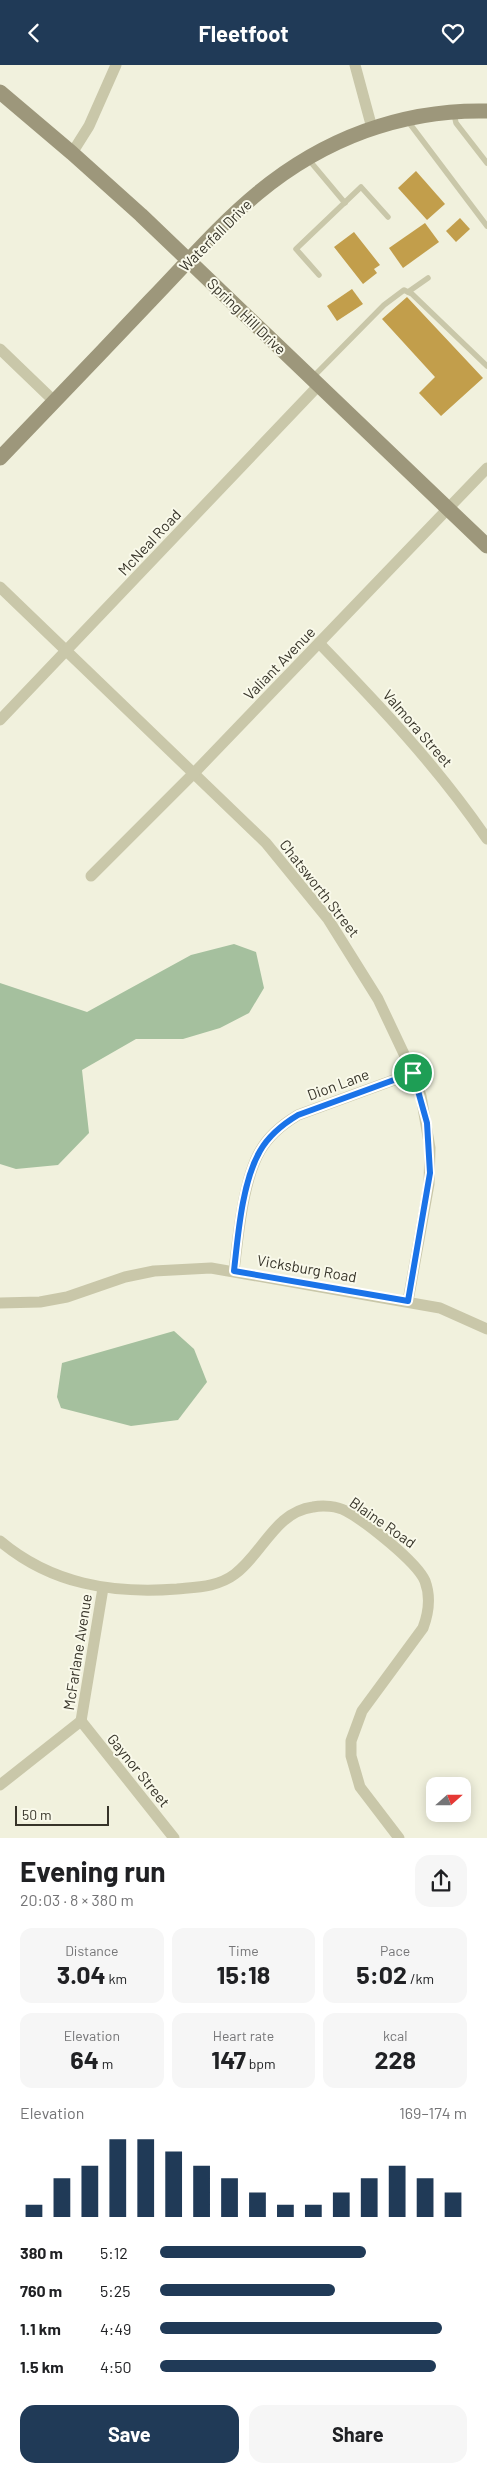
<!DOCTYPE html>
<meta charset="utf-8">
<style>
body{margin:0;font-family:Barlow,sans-serif;background:#f6f6f6;color:#202124;height:100vh;display:flex;flex-direction:column;font-size:19px;white-space:nowrap}
*{box-sizing:border-box;margin:0}
p{font-size:16px;color:#757577}
.icon{flex:none;width:28px;height:28px;fill:none;stroke:currentColor;stroke-width:2;stroke-linecap:round;stroke-linejoin:round}
.map{position:relative;height:1773px;overflow:hidden}
.sheet{display:flex;flex-direction:column;background:#fff;flex:1}
.sheet>*{flex:none}
.needle{width:32px;rotate:69deg}
.controls{position:absolute;left:426px;top:1712px;display:grid;gap:10px}
.controls a{display:grid;place-items:center;width:45px;height:45px;border-radius:10px;background:#fff;box-shadow:0 2px 12px #0003;font-size:25px}
.scale{position:absolute;left:15px;bottom:12px;width:94px;box-sizing:border-box;padding-left:5px;border:2px solid #373429;border-top:0;font-size:14px;line-height:18px;white-space:nowrap;color:#373429;-webkit-text-stroke:4px #f9f9ea;paint-order:stroke}
.pin{position:absolute;display:grid;place-items:center;width:42px;height:42px;color:#fff;margin:-21px;border:2px solid #fff;border-radius:50%;box-shadow:0 1px 5px #0007}
.round{display:grid;place-items:center;flex:none;width:52px;height:52px;border-radius:15px;background:#f6f6f6}
.summary{display:flex;align-items:center;justify-content:space-between;height:85px;padding:0 20px}
h1{font-size:28px;font-weight:700;line-height:38px}
.stats{display:grid;grid-template-columns:repeat(3,1fr);gap:8px;height:85px;padding:5px 20px}
.stats div{display:grid;align-content:center;border-radius:12px;background:#f6f6f6;text-align:center}
.stats b{font-size:25px;font-weight:700}
.stats small{font-size:14px;font-weight:400}
.stats p{font-size:14px}
.chart{height:140px;padding:10px 20px}
.chart p{display:flex;justify-content:space-between}
.chart svg{width:100%;height:90px;margin-top:5px;stroke:#203a57;stroke-width:6}
.cta{display:flex;gap:10px;margin-top:auto;padding:10px 20px}
.cta a{flex:1;height:58px;border-radius:15px;background:#203a57;color:#fff;font-size:20px;font-weight:700;line-height:58px;text-align:center}
.cta a+a{background:#f6f6f6;color:#202124}
ul{padding:0 20px;list-style:none;font-size:16px}
li{display:grid;grid-template-columns:80px 60px 1fr;align-items:center;height:38px}
li i{height:12px;border-radius:6px;background:#203a57}
header{display:flex;justify-content:space-between;align-items:center;height:65px;padding:0 20px;background:#203a57;color:#fff;font-size:22px;font-weight:700}
.map>svg:first-child{display:block}
.green{fill:#a5c09e}
.building{fill:#c29e4b}
.lines{fill:none;stroke-linecap:round;stroke-linejoin:round}
.lane{stroke:#c9c7a9;stroke-width:5.5}
.street{stroke:#c9c7a9;stroke-width:11}
.secondary{stroke:#9d977b;stroke-width:15}
.route-casing{stroke:#fff;stroke-width:10}
.route{stroke:#1a73e8;stroke-width:6}
.labels{text-anchor:middle;dominant-baseline:central;stroke-width:4;stroke-linejoin:round;paint-order:stroke}
.street-label{font-size:15px;fill:#373429;stroke:#f9f9ea}
</style>
<header><svg class="icon" aria-label="back" viewBox="0 0 24 24"><path d="M15 5l-7 7 7 7"/></svg>Fleetfoot<svg class="icon" aria-label="heart" viewBox="0 0 24 24"><path d="M12 20l-8-8c-3-5 5-10 8-4 3-6 11-1 8 4z"/></svg></header>
<div class="map">
<svg width="487" height="1773" viewBox="0 0 487 1773">
<rect width="100%" height="100%" fill="#f1f1dd"/>
<g class="green">
<polygon points="234,879 256,887 264,923 249,948 220,963 183,974 136,974 82,1005 89,1068 58,1100 16,1104 0,1099 0,918 87,947 191,890"/>
<polygon points="174,1266 194,1284 207,1317 178,1355 131,1361 61,1343 57,1332 62,1298"/>
</g>
<g class="building">
<polygon points="416,106 445,139 427,155 398,123"/>
<polygon points="460,153 470,164 456,177 446,166"/>
<polygon points="425,158 439,177 403,203 389,183"/>
<polygon points="354,167 380,200 374,204 377,208 363,219 334,182"/>
<polygon points="352,224 363,239 337,256 327,241"/>
<polygon points="407,232 483,313 441,351 419,328 435,312 382,254"/>
</g>
<g class="lines">
<g class="lane">
<polyline points="454,49 456,58 487,98"/>
<polyline points="407,55 487,161"/>
<polyline points="309,95 345,138"/>
<polyline points="319,210 296,184 361,122 388,152"/>
<polyline points="408,227 428,213"/>
<polyline points="312,313 384,240 404,225 412,229 487,301"/>
</g>
<g class="street">
<polyline points="355,0 372,63"/>
<polyline points="72,88 89,61 116,0"/>
<polyline points="0,284 54,336"/>
<polyline points="0,522 266,778 328,854 378,934 413,1008 421,1031 430,1083 429,1119 408,1236"/>
<path d="M319,578C380,641 438,702 487,774"/>
<polyline points="0,655 319,320"/>
<polyline points="91,811 194,708 487,403"/>
<path d="M234,1206C238,1172 243,1115 260,1086C269,1070 283,1059 298,1050L413,1008"/>
<polyline points="0,1238 40,1237 67,1232 125,1212 154,1206 211,1203 440,1243 487,1264"/>
<path d="M0,1476C51,1519 112,1529 177,1524C197,1522 218,1522 235,1509C263,1488 275,1447 313,1442C323,1440 337,1441 346,1446C365,1456 417,1497 425,1516C431,1532 429,1547 423,1563L362,1646L351,1676V1691L360,1722L399,1773"/>
<polyline points="81,1656 174,1773"/>
<polyline points="81,1656 103,1523"/>
<polyline points="0,1720 81,1656"/>
</g>
<g class="secondary">
<polyline points="0,27 72,88 141,150 487,481"/>
<path d="M0,393C50,341 101,288 151,235C186,199 219,160 258,128C323,74 402,44 487,46"/>
</g>
</g>
<g class="lines">
<g class="route-casing">
<path id="route" d="M413,1008L427,1058L430,1108L408,1236L234,1206C238,1170 242,1117 260,1086C269,1070 283,1059 298,1050Z"/>
</g>
<use href="#route" class="route"/>
</g>
<g class="labels">
<g class="street-label">
<text transform="translate(215 170) rotate(-45)">Waterfall Drive</text>
<text transform="translate(247 251) rotate(44)">Spring Hill Drive</text>
<text transform="translate(149 477) rotate(-47)">McNeal Road</text>
<text transform="translate(279 598) rotate(-46)">Valiant Avenue</text>
<text transform="translate(418 663) rotate(49)">Valmora Street</text>
<text transform="translate(320 823) rotate(52)">Chatsworth Street</text>
<text transform="translate(338 1019) rotate(-20)">Dion Lane</text>
<text transform="translate(307 1203) rotate(10)">Vicksburg Road</text>
<text transform="translate(383 1457) rotate(35)">Blaine Road</text>
<text transform="translate(77 1587) rotate(-81)">McFarlane Avenue</text>
<text transform="translate(139 1705) rotate(51)">Gaynor Street</text>
</g>
</g>
</svg>
<div class="controls">
<a><svg class="needle" viewBox="-14 -14 28 28"><path d="M0-13l5 13h-10z" fill="#e53935"/><path d="M0 13l5-13h-10z" fill="#757577"/></svg></a>
</div>
<div class="scale">50 m</div>
<div class="pin" style="left:413px;top:1008px;background:#1e9e55"><svg class="icon" aria-label="arrive" viewBox="0 0 24 24"><path d="M6 21V4h12l-3 4 3 4H6"/></svg></div>
</div>
<section class="sheet">
<div class="summary"><div><h1>Evening run</h1><p>20:03 · 8 × 380 m</p></div><a class="round"><svg class="icon" aria-label="share" viewBox="0 0 24 24"><path d="M12 15V3M7 8l5-5 5 5M5 13v7h14v-7"/></svg></a></div>
<div class="stats">
<div><p>Distance</p><b>3.04<small> km</small></b></div>
<div><p>Time</p><b>15:18</b></div>
<div><p>Pace</p><b>5:02<small> /km</small></b></div>
</div>
<div class="stats">
<div><p>Elevation</p><b>64<small> m</small></b></div>
<div><p>Heart rate</p><b>147<small> bpm</small></b></div>
<div><p>kcal</p><b>228</b></div>
</div>
<div class="chart"><p><span>Elevation</span>169–174 m</p>
<svg viewBox="0 0 160 44" preserveAspectRatio="none"><path d="M5 44V38M15 44V25M25 44V19M35 44V6M45 44V6M55 44V12M65 44V19M75 44V25M85 44V32M95 44V38M105 44V38M115 44V32M125 44V25M135 44V19M145 44V25M155 44V32"/></svg>
</div>
<ul>
<li><b>380 m</b>5:12<i style="width:67%"></i></li>
<li><b>760 m</b>5:25<i style="width:57%"></i></li>
<li><b>1.1 km</b>4:49<i style="width:92%"></i></li>
<li><b>1.5 km</b>4:50<i style="width:90%"></i></li>
</ul>
<div class="cta"><a>Save</a><a>Share</a></div>
</section>
